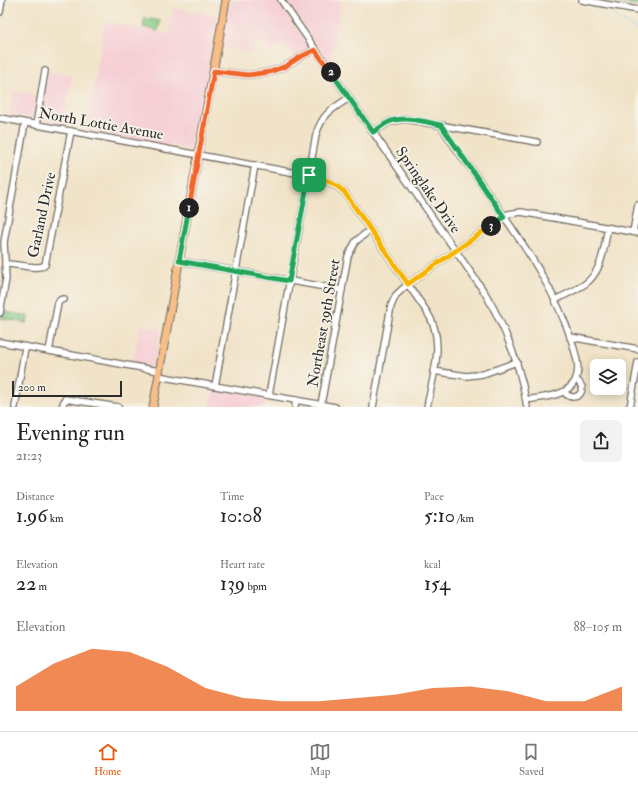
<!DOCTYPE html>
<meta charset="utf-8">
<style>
body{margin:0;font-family:"IM FELL Double Pica",serif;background:#f2f2f2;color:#222;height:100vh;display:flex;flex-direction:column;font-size:15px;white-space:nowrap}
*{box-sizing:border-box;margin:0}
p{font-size:13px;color:#767676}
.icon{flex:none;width:22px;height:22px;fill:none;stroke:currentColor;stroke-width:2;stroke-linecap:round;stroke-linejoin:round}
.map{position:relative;height:407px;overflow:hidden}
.details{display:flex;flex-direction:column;background:#fff;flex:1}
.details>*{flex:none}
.controls{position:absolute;left:590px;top:359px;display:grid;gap:8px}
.controls a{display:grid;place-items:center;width:36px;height:36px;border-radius:6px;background:#fff;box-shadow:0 2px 10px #0003;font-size:20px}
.scale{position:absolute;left:12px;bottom:10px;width:110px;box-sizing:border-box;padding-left:4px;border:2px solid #2b2b2b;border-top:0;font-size:11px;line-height:14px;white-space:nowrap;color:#2b2b2b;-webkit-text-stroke:3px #f7f3e8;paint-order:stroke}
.pin{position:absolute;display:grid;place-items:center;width:34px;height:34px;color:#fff;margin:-17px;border-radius:8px;box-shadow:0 2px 6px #0006}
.km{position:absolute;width:20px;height:20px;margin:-10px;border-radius:50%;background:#222;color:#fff;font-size:11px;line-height:20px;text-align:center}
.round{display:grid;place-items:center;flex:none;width:42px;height:42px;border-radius:6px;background:#f2f2f2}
.headline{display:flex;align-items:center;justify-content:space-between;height:68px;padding:0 16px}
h1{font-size:22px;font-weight:600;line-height:30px}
.figures{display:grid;grid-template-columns:repeat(3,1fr);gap:6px;height:68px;padding:4px 16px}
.figures div{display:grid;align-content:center}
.figures b{font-size:20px;font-weight:600}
.figures small{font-size:11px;font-weight:400}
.figures p{font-size:11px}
.chart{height:112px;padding:8px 16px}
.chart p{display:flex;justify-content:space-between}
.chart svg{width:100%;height:72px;margin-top:4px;fill:#ea580c;opacity:.7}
.dock{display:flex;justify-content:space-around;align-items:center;height:56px;border-top:1px solid #e0e0e0;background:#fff;font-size:11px;color:#767676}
.dock a{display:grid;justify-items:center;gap:2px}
.dock .active{color:#ea580c}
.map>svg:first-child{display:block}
.built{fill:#f6cfd5}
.grass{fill:#88cf8a;stroke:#5a7d5a}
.forest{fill:url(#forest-crowns);stroke:#4c6e50}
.park{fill:url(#park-dots);stroke:#5a7d5a}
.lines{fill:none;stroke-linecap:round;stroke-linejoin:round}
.stream{stroke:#75c0ee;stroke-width:1}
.minor-casing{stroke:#706b62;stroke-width:8}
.major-casing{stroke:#706b62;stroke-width:9}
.minor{stroke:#fff;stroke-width:5.5}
.major{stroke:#f7be88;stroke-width:7}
.split-1-casing{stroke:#fff;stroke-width:8}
.split-2-casing{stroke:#fff;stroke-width:8}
.split-3-casing{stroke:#fff;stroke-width:8}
.split-4-casing{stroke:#fff;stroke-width:8}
.split-1{stroke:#22a559;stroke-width:5}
.split-2{stroke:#f0652b;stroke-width:5}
.split-3{stroke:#22a559;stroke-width:5}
.split-4{stroke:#f5b400;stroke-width:5}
.labels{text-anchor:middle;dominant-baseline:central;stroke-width:3.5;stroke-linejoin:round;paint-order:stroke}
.street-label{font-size:15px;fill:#2b2b2b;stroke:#f7f3e8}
</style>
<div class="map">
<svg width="638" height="407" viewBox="0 0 638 407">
<defs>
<pattern id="forest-crowns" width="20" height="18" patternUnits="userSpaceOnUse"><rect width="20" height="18" fill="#6eb276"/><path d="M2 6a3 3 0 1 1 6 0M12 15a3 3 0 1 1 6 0" fill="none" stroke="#5b9161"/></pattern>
<pattern id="park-dots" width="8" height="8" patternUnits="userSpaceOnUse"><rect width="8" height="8" fill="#88cf8a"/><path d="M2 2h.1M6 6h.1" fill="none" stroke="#6fa871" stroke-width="1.8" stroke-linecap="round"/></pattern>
</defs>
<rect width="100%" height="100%" fill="#f7f3e8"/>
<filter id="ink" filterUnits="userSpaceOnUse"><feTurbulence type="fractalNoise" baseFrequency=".025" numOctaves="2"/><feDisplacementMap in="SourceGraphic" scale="8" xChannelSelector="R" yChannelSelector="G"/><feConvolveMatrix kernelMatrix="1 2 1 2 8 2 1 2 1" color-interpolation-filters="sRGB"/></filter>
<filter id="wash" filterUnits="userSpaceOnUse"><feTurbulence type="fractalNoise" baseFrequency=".012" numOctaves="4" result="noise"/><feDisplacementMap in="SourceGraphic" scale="16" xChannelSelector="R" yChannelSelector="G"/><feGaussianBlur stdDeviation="0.9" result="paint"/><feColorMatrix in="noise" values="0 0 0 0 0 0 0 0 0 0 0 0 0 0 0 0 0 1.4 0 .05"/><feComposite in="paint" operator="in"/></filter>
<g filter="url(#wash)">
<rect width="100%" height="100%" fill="#f1e3c8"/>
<g class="built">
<polygon points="230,0 276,0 311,48 310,50 308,50 295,58 284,42 268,53 261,43 255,44 253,53 222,48"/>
<polygon points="286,0 342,0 331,57 333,59 328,62"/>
<polygon points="173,8 220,16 195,149 191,150 86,131 105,22 169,34"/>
<polygon points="48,71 73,76 63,125 40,120"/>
<polygon points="14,91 36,95 32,119 9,115"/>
<polygon points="140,326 161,329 154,367 133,363"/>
<polygon points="213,388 266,398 264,407 210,407"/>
</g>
<polygon class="grass" points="145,18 160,21 158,31 143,27"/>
<polygon class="forest" points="602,0 638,0 638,6"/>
<polygon class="park" points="2,311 28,316 27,323 1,318"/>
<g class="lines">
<polyline class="stream" points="614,10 615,15 618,18 638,31"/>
</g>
</g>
<g filter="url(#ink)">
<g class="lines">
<g class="minor-casing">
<g id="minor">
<path d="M281,0L485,293C506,329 521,367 527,407"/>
<polyline points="582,0 638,10"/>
<polyline points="0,12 2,0"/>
<polyline points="214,71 248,75 270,72 286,66 300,57 315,50"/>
<path d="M0,118L317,177C328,180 336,185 345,193L427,312C446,340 433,376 427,407"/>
<polyline points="36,125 45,71"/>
<path d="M441,125C450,141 461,156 472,170C510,226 553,280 573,345C576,357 581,369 575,381C566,397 542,397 526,400"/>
<polyline points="373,132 389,122 405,119 537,142"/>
<polyline points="633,232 638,205"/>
<polyline points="179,261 342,290"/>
<path d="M5,264C17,263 36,271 45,265L71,131"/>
<path d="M555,300C565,295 576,290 585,284C603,271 604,246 608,227"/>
<polyline points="0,313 6,279 4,242 25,123"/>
<polyline points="570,337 638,349"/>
<polyline points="0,342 159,371"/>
<polyline points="49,351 58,303 60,300 64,299"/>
<polyline points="433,371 467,376 483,374 517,362"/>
<polyline points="158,376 335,407"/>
<polyline points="215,386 255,165"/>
<path d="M564,392C571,400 582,398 582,387L579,382L576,380"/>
<path d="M269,395L316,135C322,114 332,109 349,98"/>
<polyline points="321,405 348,256 356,241 370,230"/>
<polyline points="15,407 25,347"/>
<polyline points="62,407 65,399 118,407"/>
<polyline points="295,407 296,400"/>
<polyline points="373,407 391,306 396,295 408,284 508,214 521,212 638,233"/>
<polyline points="630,407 638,362"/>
</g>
</g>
<g class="major-casing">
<polyline id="major" points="153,407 226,0"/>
</g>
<use href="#minor" class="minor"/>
<use href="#major" class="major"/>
</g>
</g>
<g class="lines" filter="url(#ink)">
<g class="split-1-casing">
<polyline id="split-1" points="189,208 179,261 289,281 309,175"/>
</g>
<g class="split-2-casing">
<polyline id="split-2" points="189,208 214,71 248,75 270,72 286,66 300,57 315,50 331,72"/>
</g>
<g class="split-3-casing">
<path id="split-3" d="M331,72L373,132C378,129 384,124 389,122C405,115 425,122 441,125L504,217L491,226"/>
</g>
<g class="split-4-casing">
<path id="split-4" d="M309,175C323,178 334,182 345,193L408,284L491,226"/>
</g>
<use href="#split-1" class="split-1"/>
<use href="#split-2" class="split-2"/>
<use href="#split-3" class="split-3"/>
<use href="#split-4" class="split-4"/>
</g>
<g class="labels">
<g class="street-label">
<text transform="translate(101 124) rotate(10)">North Lottie Avenue</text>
<text transform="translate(428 190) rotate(55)">Springlake Drive</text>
<text transform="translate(42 215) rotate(-78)">Garland Drive</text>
<text transform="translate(324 323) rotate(-80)">Northeast 39th Street</text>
</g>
</g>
</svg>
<div class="controls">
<a><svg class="icon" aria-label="layers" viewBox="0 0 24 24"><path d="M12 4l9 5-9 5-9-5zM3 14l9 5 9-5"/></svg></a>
</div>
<div class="scale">200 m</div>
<div class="pin" style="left:309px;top:175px;background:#1e9e55"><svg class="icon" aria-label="arrive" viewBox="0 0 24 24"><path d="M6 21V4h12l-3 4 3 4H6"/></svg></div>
<b class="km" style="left:189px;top:208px">1</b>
<b class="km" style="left:331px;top:72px">2</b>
<b class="km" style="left:491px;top:226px">3</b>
</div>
<section class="details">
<div class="headline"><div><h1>Evening run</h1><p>21:23</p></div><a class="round"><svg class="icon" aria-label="share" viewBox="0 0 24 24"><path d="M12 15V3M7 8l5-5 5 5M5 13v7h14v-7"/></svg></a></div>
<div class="figures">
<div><p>Distance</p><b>1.96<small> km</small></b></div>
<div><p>Time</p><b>10:08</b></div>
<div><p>Pace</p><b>5:10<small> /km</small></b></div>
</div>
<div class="figures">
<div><p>Elevation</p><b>22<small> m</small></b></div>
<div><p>Heart rate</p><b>139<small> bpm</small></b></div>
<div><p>kcal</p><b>154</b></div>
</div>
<div class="chart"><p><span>Elevation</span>88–105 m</p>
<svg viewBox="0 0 160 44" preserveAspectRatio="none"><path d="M0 44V29L10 15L20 6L30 8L40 17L50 30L60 36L70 38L80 38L90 36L100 34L110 30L120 29L130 32L140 38L150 38L160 29V44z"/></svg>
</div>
</section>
<nav class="dock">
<a class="active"><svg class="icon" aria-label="home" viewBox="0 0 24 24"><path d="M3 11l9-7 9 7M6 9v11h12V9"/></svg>Home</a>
<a><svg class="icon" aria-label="map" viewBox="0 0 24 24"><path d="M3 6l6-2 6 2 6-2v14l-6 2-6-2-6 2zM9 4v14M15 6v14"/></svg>Map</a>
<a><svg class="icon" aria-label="saved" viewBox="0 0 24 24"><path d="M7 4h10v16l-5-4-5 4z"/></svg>Saved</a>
</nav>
